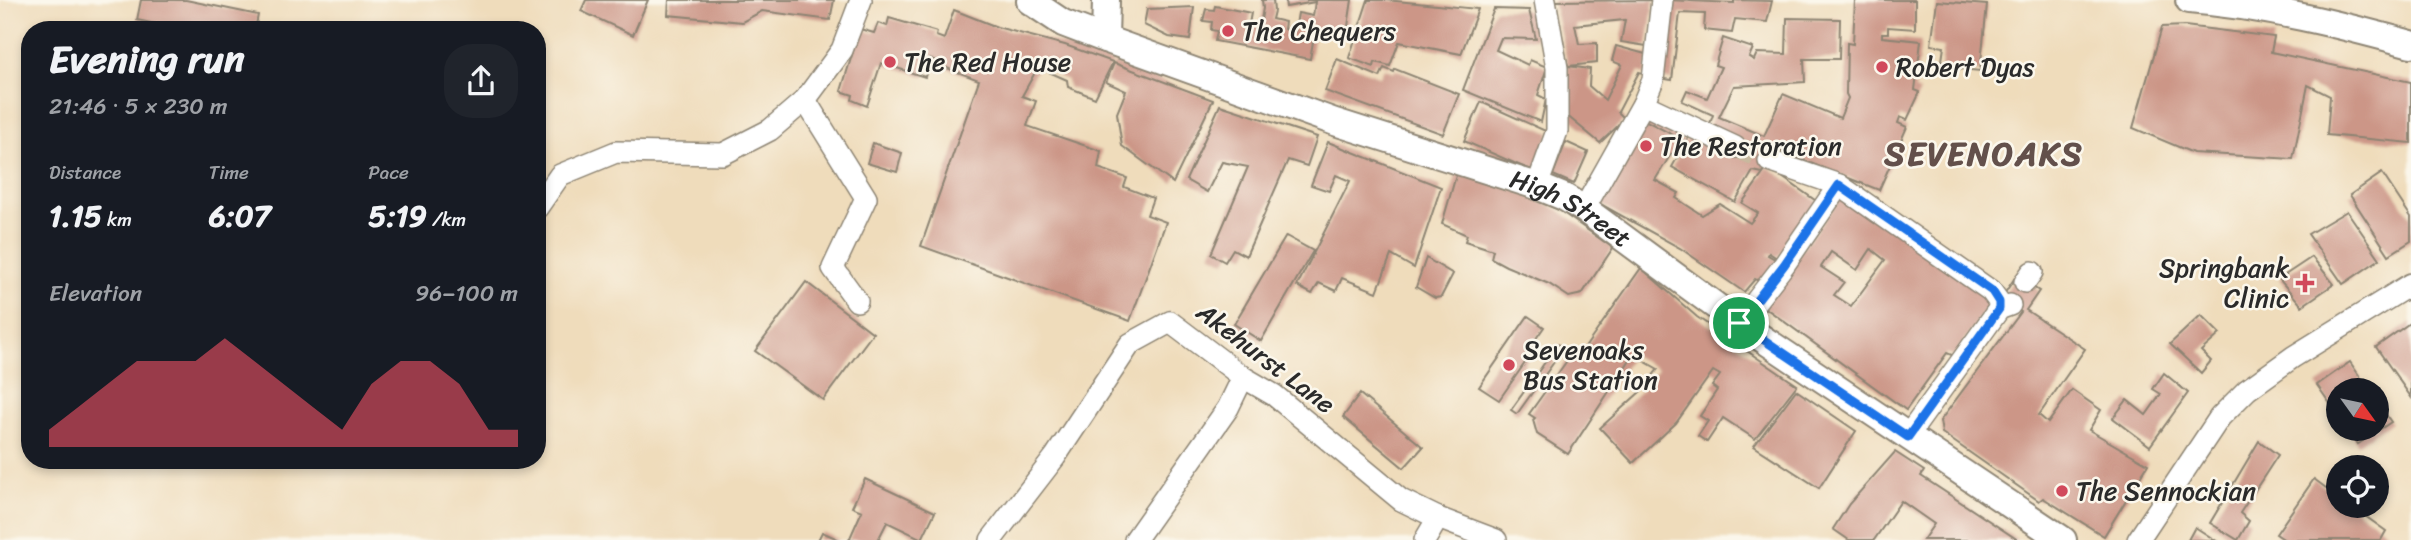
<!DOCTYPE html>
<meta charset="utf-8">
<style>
body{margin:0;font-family:Sriracha,sans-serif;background:#20242c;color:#f1f3f6;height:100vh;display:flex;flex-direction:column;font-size:26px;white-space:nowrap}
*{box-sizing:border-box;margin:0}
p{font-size:23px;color:#9ea1a6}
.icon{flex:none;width:38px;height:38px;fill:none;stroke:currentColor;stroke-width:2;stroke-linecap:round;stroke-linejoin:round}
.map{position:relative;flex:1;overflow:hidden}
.drawer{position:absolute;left:21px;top:21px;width:525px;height:448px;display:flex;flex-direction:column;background:#171b24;border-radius:28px;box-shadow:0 4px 10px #0003}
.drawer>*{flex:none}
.needle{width:46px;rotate:123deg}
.fabs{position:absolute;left:2326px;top:378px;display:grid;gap:14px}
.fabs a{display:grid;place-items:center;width:63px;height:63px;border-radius:50%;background:#171b24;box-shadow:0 4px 10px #0003;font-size:35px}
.pin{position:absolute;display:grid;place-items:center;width:60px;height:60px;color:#fff;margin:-30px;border:4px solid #fff;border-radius:50%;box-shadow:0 2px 7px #0007}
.round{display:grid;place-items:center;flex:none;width:74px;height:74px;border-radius:28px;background:#20242c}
.overview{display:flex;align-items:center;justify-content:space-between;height:119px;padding:0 28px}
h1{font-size:38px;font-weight:700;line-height:52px}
.figures{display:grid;grid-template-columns:repeat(3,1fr);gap:10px;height:119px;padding:7px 28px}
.figures div{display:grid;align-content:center}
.figures b{font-size:30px;font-weight:700}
.figures small{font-size:19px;font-weight:400}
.figures p{font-size:19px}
.chart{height:196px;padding:14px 28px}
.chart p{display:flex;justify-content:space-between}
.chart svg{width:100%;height:126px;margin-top:7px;fill:#d1495b;opacity:.7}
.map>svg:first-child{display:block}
.building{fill:#cc9687;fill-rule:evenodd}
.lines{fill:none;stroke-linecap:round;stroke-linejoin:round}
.minor-tunnel{stroke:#c8b99e;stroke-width:21;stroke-dasharray:21 10;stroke-linecap:butt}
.minor-casing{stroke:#8d8473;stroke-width:24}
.major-casing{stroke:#8d8473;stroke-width:30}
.minor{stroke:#fff;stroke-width:21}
.major{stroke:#fff;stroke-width:26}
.route-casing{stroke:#fff;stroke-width:14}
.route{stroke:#1a73e8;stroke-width:9}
.poi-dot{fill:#d1495b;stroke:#fbf7ec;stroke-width:2.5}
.labels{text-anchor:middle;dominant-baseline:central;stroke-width:5;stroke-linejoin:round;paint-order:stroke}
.poi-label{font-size:26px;fill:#2b2b2b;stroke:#fbf7ec;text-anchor:start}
.street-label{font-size:26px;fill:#2b2b2b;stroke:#fbf7ec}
.district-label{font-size:33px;font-weight:bold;letter-spacing:2px;fill:#63504b;stroke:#fbf7ec}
</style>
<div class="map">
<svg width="2411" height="540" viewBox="0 0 2411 540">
<rect width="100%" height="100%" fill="#fbf7ec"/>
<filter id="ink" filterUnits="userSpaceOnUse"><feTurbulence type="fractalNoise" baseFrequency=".0143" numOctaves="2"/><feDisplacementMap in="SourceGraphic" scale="14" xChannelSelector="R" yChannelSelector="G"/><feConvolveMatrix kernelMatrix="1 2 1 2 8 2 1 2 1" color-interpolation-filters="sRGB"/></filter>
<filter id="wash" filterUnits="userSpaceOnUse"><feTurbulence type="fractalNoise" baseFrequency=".00686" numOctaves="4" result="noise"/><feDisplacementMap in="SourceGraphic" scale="28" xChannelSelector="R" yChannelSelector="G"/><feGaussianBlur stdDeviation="1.57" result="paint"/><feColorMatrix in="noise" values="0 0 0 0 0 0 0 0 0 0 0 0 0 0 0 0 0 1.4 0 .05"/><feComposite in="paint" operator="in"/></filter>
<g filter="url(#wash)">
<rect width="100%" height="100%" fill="#efdcbb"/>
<g id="blocks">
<g class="building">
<polygon points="141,0 186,0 258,15 255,30 184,30 137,20"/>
<polygon points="586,0 648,0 633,35 581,11"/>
<polygon points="669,0 834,0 830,20 762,11 742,22 668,15"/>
<polygon points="1262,0 1273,0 1274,11 1272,19 1285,22 1284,29 1295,31 1298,13 1313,16 1315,2 1286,7 1285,0 1352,0 1347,33 1311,32 1311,34 1314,36 1310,59 1215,41 1217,31 1211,30 1212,22 1203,21 1206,9 1214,10 1215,6 1251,13 1249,24 1260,26 1263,8"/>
<polygon points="1368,0 1386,0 1478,9 1461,54 1399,42 1390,66 1375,62 1374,67 1349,58"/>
<polygon points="1654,0 1647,46 1621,42 1625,20 1575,25 1579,44 1597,43 1597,63 1568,66 1553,1"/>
<polygon points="1668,0 1734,3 1734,0 1772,1 1767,22 1735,19 1732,33 1704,30 1705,14 1680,13 1672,80 1659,78"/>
<polygon points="1855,0 1915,0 1915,29 1888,27 1888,33 1882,33 1882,37 1921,41 1915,90 1920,92 1907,120 1900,117 1898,123 1907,127 1879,190 1775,149 1763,173 1753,171 1735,202 1672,167 1681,151 1671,154 1655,180 1679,193 1676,198 1702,215 1720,204 1750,223 1758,213 1742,203 1768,167 1819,203 1777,258 1769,253 1768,255 1780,262 1763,283 1755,279 1744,292 1680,248 1595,201 1641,118 1686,142 1694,129 1708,129 1713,115 1682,101 1687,90 1707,98 1721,67 1715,65 1723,38 1753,48 1749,57 1754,60 1757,53 1786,54 1787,18 1840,19 1839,59 1804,59 1805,82 1734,86 1719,117 1764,136 1783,94 1840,118 1848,98 1846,94 1847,43 1853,44"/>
<polygon points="1937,1 1987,5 1980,71 1941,67 1944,47 1931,45"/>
<polygon points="1194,7 1190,40 1169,37 1144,25 1147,9"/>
<polygon points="1494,9 1529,10 1536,39 1501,38 1496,50 1528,65 1530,60 1547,67 1538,95 1546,99 1541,122 1463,90"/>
<polygon points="954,10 997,27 1065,45 1113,62 1095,98 1068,87 1067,80 1038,67 1022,96 1036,101 1027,126 1101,151 1098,168 1127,178 1124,187 1153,198 1147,215 1166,222 1130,321 921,246 979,80 936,64 937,61 930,59 925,77 881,63 867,106 852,100 853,95 841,91 860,29 874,33 878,23 887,26 889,18 937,32 936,36 944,39"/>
<polygon points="2185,26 2274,37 2271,52 2411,82 2411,143 2327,135 2330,96 2308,85 2293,159 2193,153 2133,128 2162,27"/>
<polygon points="1616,46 1649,55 1646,74 1639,72 1618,112 1625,119 1600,143 1565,114 1568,66 1590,69 1589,86 1605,100 1622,65 1612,61"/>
<polygon points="1337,59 1380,77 1384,68 1394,72 1395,69 1459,94 1443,134 1325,91"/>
<polygon points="1114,63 1213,100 1173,183 1122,146 1117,113 1126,91 1106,82"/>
<polygon points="1481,102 1550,133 1535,172 1464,141"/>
<polygon points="1220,105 1317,137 1307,166 1288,160 1246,256 1233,249 1225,262 1211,254 1248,167 1222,162 1207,192 1186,180"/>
<polygon points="1328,142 1441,187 1414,268 1391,255 1377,292 1342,278 1336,291 1319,283 1312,294 1297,286 1350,181 1336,175 1329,191 1311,185"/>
<polygon points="1566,142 1588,152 1574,184 1553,175"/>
<polygon points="873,143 902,153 897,172 867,163"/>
<polygon points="1457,172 1515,190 1559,210 1613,248 1582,294 1569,297 1549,284 1506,266 1491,258 1493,250 1465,241 1467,235 1442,224"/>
<polygon points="2382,173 2411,217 2411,241 2389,255 2350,195"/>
<path d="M1845,193L1994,297L1954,356L1947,353L1906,410L1760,304ZM1871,249L1885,260L1851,306L1834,295L1844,282L1821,267L1831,252L1857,270Z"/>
<polygon points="2347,211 2380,259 2343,284 2308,234"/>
<polygon points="1286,236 1313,251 1261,341 1234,324"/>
<polygon points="2312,257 2334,284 2302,306 2279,279"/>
<polygon points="1426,258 1453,274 1441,297 1435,298 1416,287"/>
<polygon points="1641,268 1697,317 1797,385 1755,439 1723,418 1707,442 1698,436 1708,421 1700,416 1717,390 1712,386 1720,375 1713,371 1676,423 1633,463 1600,428 1640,392 1658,369 1633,355 1568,454 1537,434 1533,420 1535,418 1529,414 1571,355 1577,359"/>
<polygon points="2016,276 2039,291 2026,310 2085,349 2039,415 2048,423 2072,390 2101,410 2089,430 2148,464 2104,536 2043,498 2039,501 1942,433 1940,421 2021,312 2001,299"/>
<polygon points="806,282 873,333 823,400 755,351"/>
<polygon points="2201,315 2220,334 2201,351 2211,361 2201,373 2170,344"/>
<polygon points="1528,316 1544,327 1535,340 1539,343 1499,400 1479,387"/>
<polygon points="2411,322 2411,397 2376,347"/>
<polygon points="1558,344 1564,348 1517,414 1511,410"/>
<polygon points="2350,362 2369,390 2338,390 2338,415 2317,385"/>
<polygon points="2164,373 2188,393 2150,446 2113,418 2127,400 2146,415 2161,394 2153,389"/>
<polygon points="1796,390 1856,431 1819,488 1754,446"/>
<polygon points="1360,394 1423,447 1404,468 1343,417"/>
<polygon points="2376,401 2391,422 2358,444 2348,429 2376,429"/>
<polygon points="2259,441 2278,455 2240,513 2249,521 2238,540 2210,523"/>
<polygon points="1895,452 1924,471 1921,476 2018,540 1923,540 1934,524 1901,501 1874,540 1849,540 1833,529 1849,504"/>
<polygon points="865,479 935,512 922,539 887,522 878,540 849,540 862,511 852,507"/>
<polygon points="2314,479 2338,497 2338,506 2351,506 2386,531 2381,540 2285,540 2276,534"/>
<polygon points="2195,527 2215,540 2188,540"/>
<polygon points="822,532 840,540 818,540"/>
</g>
</g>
</g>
<g filter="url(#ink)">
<use href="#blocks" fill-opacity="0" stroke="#8d8473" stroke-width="2"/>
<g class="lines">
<polyline class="minor-tunnel" points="1735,147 1769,161"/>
<g class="minor-casing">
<g id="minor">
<polyline points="805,100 842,50 861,0"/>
<polyline points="1643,104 1735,147"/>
<polyline points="1769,161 1839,185 1991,291 1999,302 1999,309"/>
<polyline points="1537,186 1557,131 1557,68 1545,0"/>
<polyline points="537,208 560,175 616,152 723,154 770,130 805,100 866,198 833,268 857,301"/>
<polyline points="1584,209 1643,104 1653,80 1662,0"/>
<polyline points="2025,282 2032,272"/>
<polyline points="1739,323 1784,265 1839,185"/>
<polyline points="1907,437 1999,309 2010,305"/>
<polyline points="991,540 1055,457 1130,344 1170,322 1243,377 1274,395 1401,500 1438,518 1496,540"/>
<polyline points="1135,540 1228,408 1243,377"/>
<polyline points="1425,540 1438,518"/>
<polyline points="2138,540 2220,417 2247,390 2293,357 2411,284"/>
</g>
</g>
<g class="major-casing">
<g id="major">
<path d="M2189,0C2265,6 2338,24 2411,44"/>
<path id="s1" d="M1030,1L1063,23L1105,39L1335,122L1537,186L1564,197L1584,209L1739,323L2063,540"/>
<polyline points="1105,39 1106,0"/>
</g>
</g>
<use href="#minor" class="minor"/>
<use href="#major" class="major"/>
</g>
</g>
<g class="lines" filter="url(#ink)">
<g class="route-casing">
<polygon id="route" points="1839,185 1992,291 1999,302 1999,309 1908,437 1739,323 1784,265"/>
</g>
<use href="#route" class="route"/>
</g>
<g class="poi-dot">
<circle cx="1228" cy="31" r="7"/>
<circle cx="890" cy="62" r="7"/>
<circle cx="1882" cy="67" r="7"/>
<circle cx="1646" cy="146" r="7"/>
<path d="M2301.5 272.5h7v7h7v7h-7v7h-7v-7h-7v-7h7z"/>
<circle cx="1509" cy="365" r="7"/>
<circle cx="2062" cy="491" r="7"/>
</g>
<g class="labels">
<g class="poi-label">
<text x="1242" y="31">The Chequers</text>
<text x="904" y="62">The Red House</text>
<text x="1896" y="67">Robert Dyas</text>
<text x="1660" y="146">The Restoration</text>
<text x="2289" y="268" text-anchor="end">Springbank<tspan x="2289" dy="30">Clinic</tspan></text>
<text x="1523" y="350">Sevenoaks<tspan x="1523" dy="30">Bus Station</tspan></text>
<text x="2076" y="491">The Sennockian</text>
</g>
<g class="street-label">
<text stroke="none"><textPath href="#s1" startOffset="581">High Street</textPath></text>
<text transform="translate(1266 358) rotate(37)">Akehurst Lane</text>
</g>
<g class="district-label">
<text x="1984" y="154">SEVENOAKS</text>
</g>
</g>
</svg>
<div class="fabs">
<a><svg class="needle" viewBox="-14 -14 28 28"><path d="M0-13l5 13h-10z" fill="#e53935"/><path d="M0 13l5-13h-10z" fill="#9ea1a6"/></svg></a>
<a><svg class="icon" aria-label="locate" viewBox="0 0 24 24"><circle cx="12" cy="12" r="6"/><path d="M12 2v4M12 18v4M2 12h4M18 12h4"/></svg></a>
</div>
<div class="pin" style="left:1739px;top:323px;background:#1e9e55"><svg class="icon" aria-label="arrive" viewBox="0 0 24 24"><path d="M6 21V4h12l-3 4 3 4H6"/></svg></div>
<section class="drawer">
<div class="overview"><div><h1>Evening run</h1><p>21:46 · 5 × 230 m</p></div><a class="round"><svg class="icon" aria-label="share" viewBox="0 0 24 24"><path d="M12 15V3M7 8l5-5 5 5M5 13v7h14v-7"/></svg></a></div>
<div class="figures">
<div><p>Distance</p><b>1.15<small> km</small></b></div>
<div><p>Time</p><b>6:07</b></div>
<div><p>Pace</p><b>5:19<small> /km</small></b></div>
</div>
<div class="chart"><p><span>Elevation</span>96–100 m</p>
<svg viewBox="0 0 160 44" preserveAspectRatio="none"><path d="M0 44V38L10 30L20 22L30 14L40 14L50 14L60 6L70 14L80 22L90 30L100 38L110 22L120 14L130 14L140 22L150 38L160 38V44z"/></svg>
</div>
</section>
</div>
